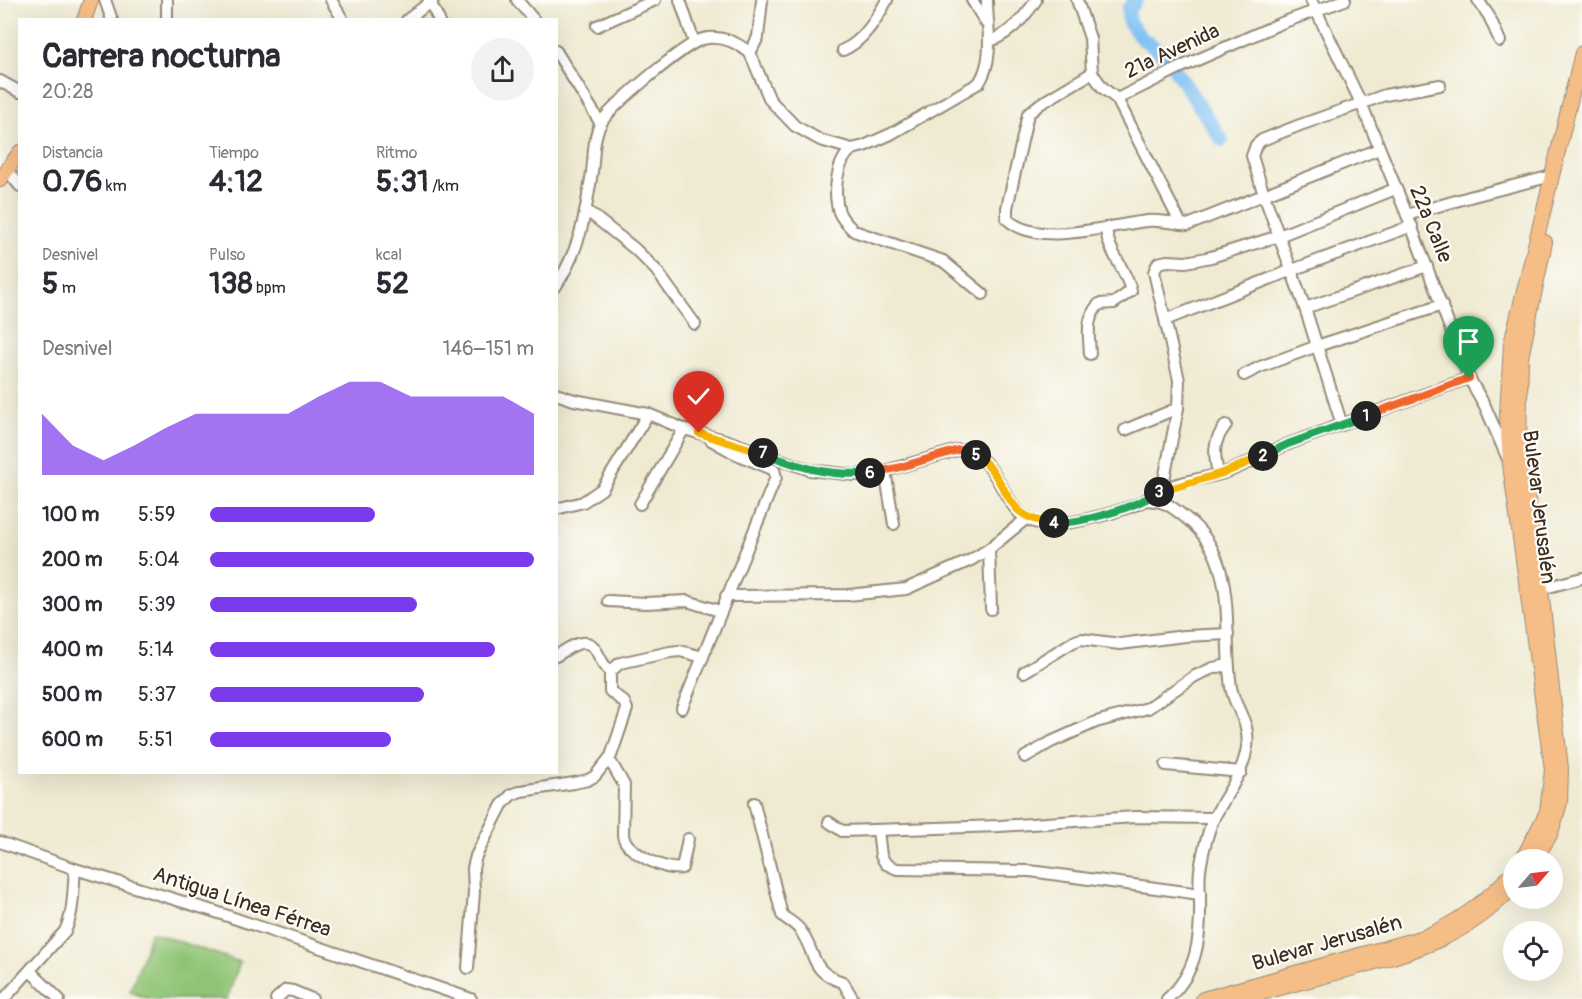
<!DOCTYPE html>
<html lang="es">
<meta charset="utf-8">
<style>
body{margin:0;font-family:Pangolin,sans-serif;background:#f2f2f3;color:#2b2b33;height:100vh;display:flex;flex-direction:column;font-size:22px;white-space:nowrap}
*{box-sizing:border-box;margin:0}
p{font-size:20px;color:#7c7c81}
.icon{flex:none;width:33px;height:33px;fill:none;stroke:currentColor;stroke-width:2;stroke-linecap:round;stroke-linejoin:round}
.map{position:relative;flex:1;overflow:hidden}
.details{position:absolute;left:18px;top:18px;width:540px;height:756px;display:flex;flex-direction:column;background:#fff;border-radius:0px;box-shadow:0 6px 24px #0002}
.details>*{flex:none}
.needle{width:39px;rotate:62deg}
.buttons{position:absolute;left:1503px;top:849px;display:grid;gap:12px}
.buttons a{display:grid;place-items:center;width:60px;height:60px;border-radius:50%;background:#fff;box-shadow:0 6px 24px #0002;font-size:30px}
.pin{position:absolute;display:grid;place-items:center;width:51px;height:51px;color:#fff;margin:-62px -26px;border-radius:50% 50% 50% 0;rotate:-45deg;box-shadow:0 0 6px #0007}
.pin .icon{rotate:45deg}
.km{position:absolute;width:30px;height:30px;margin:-15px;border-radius:50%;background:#222;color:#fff;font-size:16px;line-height:30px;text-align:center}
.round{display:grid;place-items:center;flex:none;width:63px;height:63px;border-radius:32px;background:#f2f2f3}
.headline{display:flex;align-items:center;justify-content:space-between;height:102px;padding:0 24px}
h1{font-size:33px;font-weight:700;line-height:45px}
.stats{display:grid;grid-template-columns:repeat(3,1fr);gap:9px;height:102px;padding:6px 24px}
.stats div{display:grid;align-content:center}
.stats b{font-size:30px;font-weight:700}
.stats small{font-size:16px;font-weight:400}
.stats p{font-size:16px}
.chart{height:168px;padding:12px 24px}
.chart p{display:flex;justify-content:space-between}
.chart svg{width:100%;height:108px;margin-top:6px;fill:#7c3aed;opacity:.7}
ul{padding:0 24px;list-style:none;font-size:20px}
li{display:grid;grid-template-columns:96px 72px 1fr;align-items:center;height:45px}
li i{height:15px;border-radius:8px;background:#7c3aed}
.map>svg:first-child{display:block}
.green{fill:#8fc476;stroke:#65774a;stroke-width:1.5}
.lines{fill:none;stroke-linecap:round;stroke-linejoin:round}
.river{stroke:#7dbff3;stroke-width:14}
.minor-casing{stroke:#958a78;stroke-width:14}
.major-casing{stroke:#958a78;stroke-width:16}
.minor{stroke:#fff;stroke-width:10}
.major{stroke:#f6be87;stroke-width:14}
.split-1-casing{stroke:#fff;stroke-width:12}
.split-2-casing{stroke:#fff;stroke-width:12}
.split-3-casing{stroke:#fff;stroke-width:12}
.split-4-casing{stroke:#fff;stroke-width:12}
.split-5-casing{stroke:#fff;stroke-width:12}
.split-6-casing{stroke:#fff;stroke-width:12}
.split-7-casing{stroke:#fff;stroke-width:12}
.split-8-casing{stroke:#fff;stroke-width:12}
.split-1{stroke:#f0652b;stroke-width:8}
.split-2{stroke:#22a559;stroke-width:8}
.split-3{stroke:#f5b400;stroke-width:8}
.split-4{stroke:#22a559;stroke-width:8}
.split-5{stroke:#f5b400;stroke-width:8}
.split-6{stroke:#f0652b;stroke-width:8}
.split-7{stroke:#22a559;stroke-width:8}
.split-8{stroke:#f5b400;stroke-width:8}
.labels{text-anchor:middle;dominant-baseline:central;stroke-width:4.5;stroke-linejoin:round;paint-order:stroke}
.street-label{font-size:21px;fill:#3b2a1e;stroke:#fdfcf7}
</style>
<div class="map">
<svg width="1582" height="999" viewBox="0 0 1582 999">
<rect width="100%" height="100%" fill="#fdfcf7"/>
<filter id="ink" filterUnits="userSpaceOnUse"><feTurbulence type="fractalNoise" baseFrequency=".0167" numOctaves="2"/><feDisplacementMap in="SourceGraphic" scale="12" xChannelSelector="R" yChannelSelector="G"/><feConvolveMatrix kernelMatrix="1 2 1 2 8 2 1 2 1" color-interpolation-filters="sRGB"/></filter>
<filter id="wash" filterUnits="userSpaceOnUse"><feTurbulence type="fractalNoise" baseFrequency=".008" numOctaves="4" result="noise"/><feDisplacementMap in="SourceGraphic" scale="24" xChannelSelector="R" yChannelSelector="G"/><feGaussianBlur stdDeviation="1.35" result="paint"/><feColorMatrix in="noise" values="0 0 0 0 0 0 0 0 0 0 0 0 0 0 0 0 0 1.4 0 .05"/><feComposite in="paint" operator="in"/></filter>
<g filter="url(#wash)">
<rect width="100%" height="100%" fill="#efead1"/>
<polygon class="green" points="151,932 240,962 227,999 150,999 130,992"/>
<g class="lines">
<polyline class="river" points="1136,0 1128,9 1129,22 1141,38 1156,48 1170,62 1222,140"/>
</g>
</g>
<g filter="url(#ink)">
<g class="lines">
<g class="minor-casing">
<g id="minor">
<polyline points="105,0 112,20"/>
<polyline points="167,0 167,20"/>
<polyline points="331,0 343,20"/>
<polyline points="429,0 439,20"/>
<polyline points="517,0 534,20"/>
<polyline points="680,0 694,42"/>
<polyline points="972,0 986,23"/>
<polyline points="1077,0 1090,38 1092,73 1103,88 1117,99 1181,224"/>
<polyline points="1311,0 1361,103 1407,215 1469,378 1485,406 1507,457"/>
<polyline points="1478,0 1489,16 1500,41"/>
<polyline points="407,20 433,0"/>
<polyline points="597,26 655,0"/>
<path d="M990,41C1010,34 1025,17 1036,0"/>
<path d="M843,50C863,42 877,18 887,0"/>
<polyline points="556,51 601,124"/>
<polyline points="750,53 758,37 762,0"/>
<path d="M1092,73L1040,104L1028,114L1007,208V219C1037,248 1110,225 1147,221C1161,220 1174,223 1188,225L1379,149"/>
<polyline points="0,81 20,92"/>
<polyline points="1117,99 1179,68 1279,24 1345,0"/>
<path d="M852,149C836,161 833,193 839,212C842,220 848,225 854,231L943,261L983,294"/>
<polyline points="7,170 20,186"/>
<polyline points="586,210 635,249 656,270 695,324"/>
<polyline points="1407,215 1473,196 1552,176"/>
<path d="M556,286C581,247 585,216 592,172C594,157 593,137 601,123C611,106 686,43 703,39C720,35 737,42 750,53L770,100L795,126L820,140L852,149L864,146L891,134L979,83C995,58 987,28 987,0"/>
<polyline points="1305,308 1427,266"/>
<polyline points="1165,320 1292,270 1412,226"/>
<path d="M1090,354C1089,335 1085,319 1099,304L1114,303L1131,291C1126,269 1108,252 1106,229"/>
<polyline points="1244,375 1260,367 1317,346 1442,305"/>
<path d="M556,394L574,400L648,414L684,429L728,441L810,470L854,475L885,471L958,450C1004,453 998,514 1038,523C1063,528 1111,514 1135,505C1146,502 1153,493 1163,489C1182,481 1204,479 1224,473C1247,465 1268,452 1291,443C1350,421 1410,400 1469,378"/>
<polyline points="1342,425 1305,308 1264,195 1252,156 1256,145 1262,140 1300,125 1385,95 1440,85"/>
<polyline points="1125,430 1178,408"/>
<polyline points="885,471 894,524"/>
<path d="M1218,474C1214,454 1212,442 1226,425"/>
<polyline points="1162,490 1178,408 1179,380 1154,272 1158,263 1167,261 1186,262 1211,257 1279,236 1395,189"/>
<path d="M1146,500C1166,501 1171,506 1186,518C1240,560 1222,629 1231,687C1234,708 1251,722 1247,747C1243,774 1227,793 1215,816C1209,827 1203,851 1201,864C1198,876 1200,888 1200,900C1201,938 1197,973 1167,999"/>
<polyline points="640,504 684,429"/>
<polyline points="556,509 583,502 602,489 648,414"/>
<polyline points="989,549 991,609"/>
<polyline points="1541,589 1582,578"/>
<polyline points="726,596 848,595 906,589 971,560 989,549 1027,518"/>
<polyline points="608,601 646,603 687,601 720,611"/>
<path d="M556,656C569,648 587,633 597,652C601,660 603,665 610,672"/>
<polyline points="1024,672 1073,642 1081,639 1120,644 1185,636 1228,634"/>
<polyline points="682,708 776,477 774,470 734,453 711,440"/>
<polyline points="1025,757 1051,742 1096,722 1148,708 1195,676 1213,668 1228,665"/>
<path d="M606,763L612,764L624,785L623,835C625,852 666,872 682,868L688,839"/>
<polyline points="1166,765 1241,772"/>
<path d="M754,803L782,915C787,920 795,923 800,930C817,953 809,972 843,982L853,999"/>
<polyline points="829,822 842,831 1000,826 1135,817 1214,818"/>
<polyline points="878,830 881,856 886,864 897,869 1030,871 1200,894"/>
<polyline points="0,842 75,869 213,911 471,999"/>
<polyline points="468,968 474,892 473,868 476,856 502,805 511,795 521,791 574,783 588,780 595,776 611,756 627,709 624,702 610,691 610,672 620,663 670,652 680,651 703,657"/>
<polyline points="30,971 59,999"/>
<path d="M4,999L65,931C74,913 73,889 75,869"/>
<polyline points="276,999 286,990 293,991 312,999"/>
</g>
</g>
<g class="major-casing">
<g id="major">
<polyline points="84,20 91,0"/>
<polyline points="0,180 20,152"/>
<polyline points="1522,860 1547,812 1552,770 1510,465 1507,415 1511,344 1582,53"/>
<polyline points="1535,860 1550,835 1555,820 1560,802 1561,769 1541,589 1519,438 1521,357 1545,242"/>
<path d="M1203,999L1424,937C1460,922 1488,900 1514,871"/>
<path d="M1240,999C1276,989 1312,979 1347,970C1412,952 1467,938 1514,886"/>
</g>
</g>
<use href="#minor" class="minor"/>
<use href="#major" class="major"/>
</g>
</g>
<g class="lines" filter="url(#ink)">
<g class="split-1-casing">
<polyline id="split-1" points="1366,416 1469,378"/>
</g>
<g class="split-2-casing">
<polyline id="split-2" points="1263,456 1288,444 1366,416"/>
</g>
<g class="split-3-casing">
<polyline id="split-3" points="1159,492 1226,472 1263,456"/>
</g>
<g class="split-4-casing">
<path id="split-4" d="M1054,523C1085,523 1133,508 1159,492"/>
</g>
<g class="split-5-casing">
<path id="split-5" d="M976,455C1012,480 1000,520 1054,523"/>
</g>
<g class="split-6-casing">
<polyline id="split-6" points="870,473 897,468 958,450 965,450 976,455"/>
</g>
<g class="split-7-casing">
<path id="split-7" d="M763,453C800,467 830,477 870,473"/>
</g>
<g class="split-8-casing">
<polyline id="split-8" points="699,433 763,453"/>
</g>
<use href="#split-1" class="split-1"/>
<use href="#split-2" class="split-2"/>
<use href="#split-3" class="split-3"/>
<use href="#split-4" class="split-4"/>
<use href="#split-5" class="split-5"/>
<use href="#split-6" class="split-6"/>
<use href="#split-7" class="split-7"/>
<use href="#split-8" class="split-8"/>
</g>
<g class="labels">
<g class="street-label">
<text transform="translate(1172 51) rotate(-25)">21a Avenida</text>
<text transform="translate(1431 224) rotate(68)">22a Calle</text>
<text transform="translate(1539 507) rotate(83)">Bulevar Jerusalén</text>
<text transform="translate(242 902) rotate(18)">Antigua Línea Férrea</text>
<text transform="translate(1327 943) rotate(-16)">Bulevar Jerusalén</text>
</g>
</g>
</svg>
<div class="buttons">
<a><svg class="needle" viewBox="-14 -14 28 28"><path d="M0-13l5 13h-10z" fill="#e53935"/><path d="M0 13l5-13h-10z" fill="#7c7c81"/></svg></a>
<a><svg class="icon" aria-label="locate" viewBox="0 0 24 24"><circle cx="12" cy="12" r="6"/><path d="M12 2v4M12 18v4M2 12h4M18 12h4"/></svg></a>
</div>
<div class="pin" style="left:1469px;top:378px;background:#1e9e55"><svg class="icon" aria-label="arrive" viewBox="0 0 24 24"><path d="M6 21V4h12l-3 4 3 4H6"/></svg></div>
<div class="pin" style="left:699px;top:433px;background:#d93025"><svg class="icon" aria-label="check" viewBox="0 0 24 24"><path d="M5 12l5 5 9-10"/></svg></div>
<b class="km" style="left:1366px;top:416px">1</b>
<b class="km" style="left:1263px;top:456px">2</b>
<b class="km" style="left:1159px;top:492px">3</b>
<b class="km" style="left:1054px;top:523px">4</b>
<b class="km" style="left:976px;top:455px">5</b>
<b class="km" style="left:870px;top:473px">6</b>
<b class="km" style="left:763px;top:453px">7</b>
<section class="details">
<div class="headline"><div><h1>Carrera nocturna</h1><p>20:28</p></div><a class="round"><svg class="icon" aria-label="share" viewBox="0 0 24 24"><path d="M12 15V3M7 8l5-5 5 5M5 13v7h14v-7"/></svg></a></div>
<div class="stats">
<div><p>Distancia</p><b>0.76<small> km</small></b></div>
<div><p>Tiempo</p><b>4:12</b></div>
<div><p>Ritmo</p><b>5:31<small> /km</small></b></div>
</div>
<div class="stats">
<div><p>Desnivel</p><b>5<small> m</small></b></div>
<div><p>Pulso</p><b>138<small> bpm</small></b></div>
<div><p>kcal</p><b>52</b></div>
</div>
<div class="chart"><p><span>Desnivel</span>146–151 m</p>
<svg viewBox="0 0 160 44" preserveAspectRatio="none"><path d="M0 44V19L10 32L20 38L30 32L40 25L50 19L60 19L70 19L80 19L90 12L100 6L110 6L120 12L130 12L140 12L150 12L160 19V44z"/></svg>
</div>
<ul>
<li><b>100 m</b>5:59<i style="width:51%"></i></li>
<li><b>200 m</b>5:04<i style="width:100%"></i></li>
<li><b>300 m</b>5:39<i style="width:64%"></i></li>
<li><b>400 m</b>5:14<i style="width:88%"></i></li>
<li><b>500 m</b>5:37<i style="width:66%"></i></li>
<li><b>600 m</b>5:51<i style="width:56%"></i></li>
</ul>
</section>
</div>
